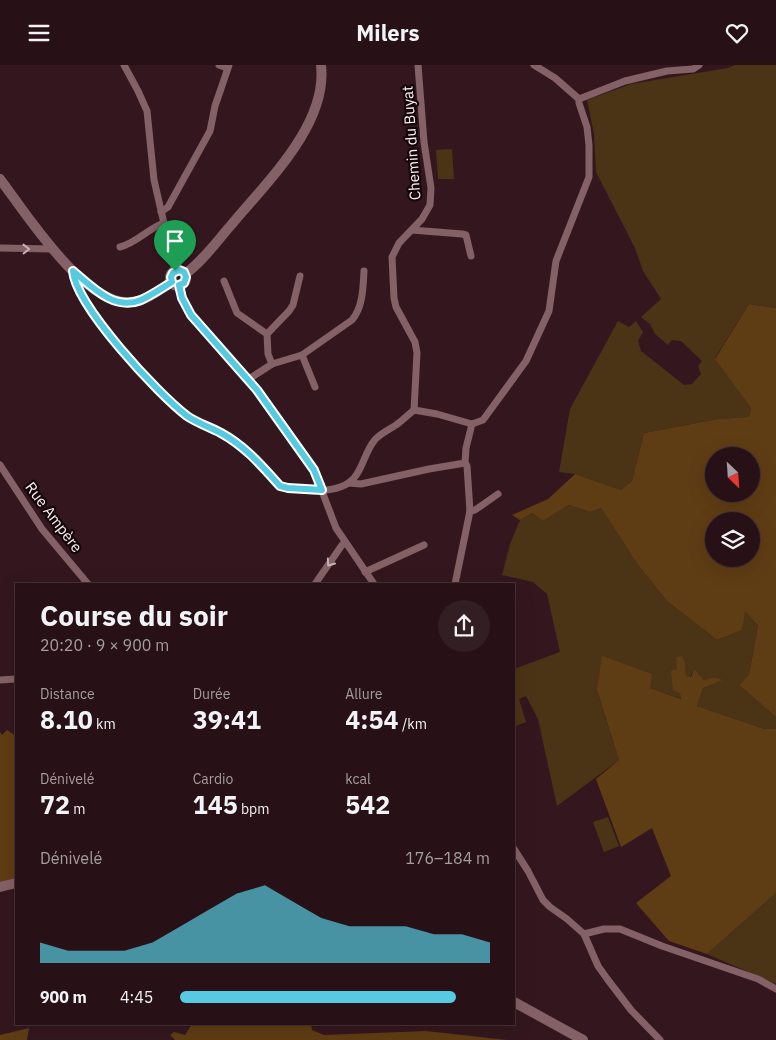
<!DOCTYPE html>
<html lang="fr">
<meta charset="utf-8">
<style>
body{margin:0;font-family:"IBM Plex Sans",sans-serif;background:#331f23;color:#f1f3f6;height:100vh;display:flex;flex-direction:column;font-size:19px;white-space:nowrap}
*{box-sizing:border-box;margin:0}
p{font-size:16px;color:#a49da1}
.icon{flex:none;width:28px;height:28px;fill:none;stroke:currentColor;stroke-width:2;stroke-linecap:round;stroke-linejoin:round}
.map{position:relative;flex:1;overflow:hidden}
.details{position:absolute;left:15px;top:518px;width:500px;height:442px;display:flex;flex-direction:column;background:#271116;border-radius:0px;box-shadow:0 5px 20px #0002,0 0 0 1px #433135}
.details>*{flex:none}
.needle{width:32px;rotate:155deg}
.tools{position:absolute;left:705px;top:382px;display:grid;gap:10px}
.tools a{display:grid;place-items:center;width:55px;height:55px;border-radius:50%;background:#271116;box-shadow:0 5px 20px #0002,0 0 0 1px #433135;font-size:25px}
.pin{position:absolute;display:grid;place-items:center;width:42px;height:42px;color:#fff;margin:-51px -21px;border-radius:50% 50% 50% 0;rotate:-45deg;box-shadow:0 0 5px #0007}
.pin .icon{rotate:45deg}
.round{display:grid;place-items:center;flex:none;width:52px;height:52px;border-radius:26px;background:#331f23}
.head{display:flex;align-items:center;justify-content:space-between;height:85px;padding:0 25px}
h1{font-size:28px;font-weight:700;line-height:38px}
.stats{display:grid;grid-template-columns:repeat(3,1fr);gap:8px;height:85px;padding:5px 25px}
.stats div{display:grid;align-content:center}
.stats b{font-size:25px;font-weight:700}
.stats small{font-size:14px;font-weight:400}
.stats p{font-size:14px}
.chart{height:140px;padding:10px 25px}
.chart p{display:flex;justify-content:space-between}
.chart svg{width:100%;height:90px;margin-top:5px;fill:#55cae0;opacity:.7}
ul{padding:0 25px;list-style:none;font-size:16px}
li{display:grid;grid-template-columns:80px 60px 1fr;align-items:center;height:38px}
li i{height:12px;border-radius:6px;background:#55cae0}
header{display:flex;justify-content:space-between;align-items:center;height:65px;padding:0 25px;background:#271116;font-size:22px;font-weight:700}
.map>svg:first-child{display:block}
.green{fill:#4b3316}
.forest{fill:#5f3d14;fill-rule:evenodd}
.lines{fill:none;stroke-linecap:round;stroke-linejoin:round}
.street{stroke:#846167;stroke-width:7}
.secondary{stroke:#846167;stroke-width:10}
.oneway{stroke:#c7b0b4}
.route-casing{stroke:#fff;stroke-width:10}
.route{stroke:#55cae0;stroke-width:6}
.labels{text-anchor:middle;dominant-baseline:central;stroke-width:4.5;stroke-linejoin:round;paint-order:stroke}
.street-label{font-size:15px;fill:#fef1f3;stroke:#14070a}
</style>
<header><svg class="icon" aria-label="menu" viewBox="0 0 24 24"><path d="M4 6h16M4 12h16M4 18h16"/></svg>Milers<svg class="icon" aria-label="heart" viewBox="0 0 24 24"><path d="M12 20l-8-8c-3-5 5-10 8-4 3-6 11-1 8 4z"/></svg></header>
<div class="map">
<svg width="776" height="975" viewBox="0 0 776 975">
<rect width="100%" height="100%" fill="#34171e"/>
<g class="green">
<polygon points="735,0 776,0 776,243 749,239 715,293 751,343 749,352 718,354 644,368 632,416 621,425 575,409 559,407 570,344 618,256 629,262 636,256 643,267 638,276 641,286 684,320 692,319 701,309 698,301 702,296 681,276 672,275 668,280 655,269 650,259 641,252 661,234 643,206 635,183 596,107 594,69 587,35 631,19 728,3"/>
<polygon points="452,84 454,114 438,114 436,85"/>
<polygon points="569,440 590,447 601,443 638,500 667,536 717,575 742,565 744,545 758,559 749,611 739,620 776,652 776,664 765,664 697,641 703,623 722,615 714,612 704,615 694,604 690,612 686,611 685,598 680,628 682,634 650,623 597,625 619,695 557,741 538,654 526,631 519,634 526,657 514,662 514,604 560,587 547,529 533,517 502,510 510,479 520,455 532,448 543,456"/>
<polygon points="608,752 619,781 604,787 593,757"/>
<polygon points="776,828 776,919 707,889"/>
</g>
<g class="forest">
<path d="M749,239L776,243V652L739,620L749,610L758,560L745,546L742,565L717,575L667,536L638,500L601,443L590,447L569,440L543,456L532,448L520,455L512,450L548,434L575,409L621,425L632,416L644,368L718,354L749,352L751,343L715,294ZM714,391H751V429H714ZM714,456H751V494H714Z"/>
<polygon points="602,591 652,609 650,623 681,634 680,628 673,625 671,606 677,604 676,592 682,591 685,598 686,611 691,612 694,604 704,615 714,612 723,615 703,623 697,641 765,664 776,664 776,828 707,889 669,876 636,838 671,811 652,763 621,782 596,714 619,695 597,625"/>
<polygon points="7,665 16,671 16,813 0,817 0,667 2,670"/>
<polygon points="192,959 311,959 312,965 324,970 426,966 507,975 175,975 170,970 174,967 185,970"/>
<polygon points="29,963 27,975 0,975 0,970"/>
</g>
<g class="lines">
<g class="street">
<polyline points="124,0 138,26 147,46 154,115 175,206"/>
<polyline points="219,0 227,3"/>
<polyline points="534,0 555,13 579,34"/>
<polyline points="161,147 168,142 210,66 215,41 229,0"/>
<polyline points="412,165 462,169 466,170 471,191"/>
<path d="M120,182C137,178 147,164 164,158"/>
<polyline points="0,183 52,184"/>
<path d="M73,207C76,241 158,329 187,351C197,358 210,362 221,368C245,381 262,401 280,421C299,427 340,430 354,413C363,403 365,387 374,376C379,369 389,365 396,360C402,356 408,350 414,345L437,349L472,359"/>
<polyline points="224,216 237,248 267,269"/>
<polyline points="179,220 182,233 191,250 249,314 314,405 336,463 374,519"/>
<polyline points="302,290 315,322"/>
<polyline points="272,299 268,289 267,269 289,246 293,240 300,211"/>
<path d="M249,314L272,299L302,290L352,255C363,242 363,223 364,206"/>
<polyline points="414,345 417,288 415,277 396,242 394,233 392,192 399,178 422,154 430,140 431,123 424,77 418,0"/>
<polyline points="472,359 483,355 526,296 549,246 556,196 589,112 589,80 587,62 579,38 579,34 625,16 667,6 693,4 699,0"/>
<polyline points="0,400 42,464 88,519"/>
<polyline points="349,418 361,419 429,404 465,398"/>
<polyline points="470,446 475,445 498,429"/>
<polyline points="365,507 424,480"/>
<polyline points="315,519 342,480 345,478"/>
<polyline points="455,519 470,446 467,401 465,398 466,383 472,359"/>
<polyline points="0,615 16,614"/>
<polyline points="514,784 528,806 543,835 550,842 567,854 584,869 598,901 608,915 631,945 660,975"/>
<polyline points="584,869 604,864 620,864 662,881 758,914 776,924"/>
</g>
<g class="secondary">
<path d="M0,114C25,147 85,242 131,237C146,236 159,225 172,217"/>
<circle cx="178" cy="213" r="8"/>
<path d="M185,209C203,196 217,176 232,159C267,117 328,59 321,0"/>
<polyline points="0,822 16,818"/>
<polyline points="514,937 583,975"/>
</g>
</g>
<defs><path id="oneway-chevron" d="M-2-3.5L2.5 0L-2 3.5" fill="none" stroke-width="1.6" stroke-linecap="round" stroke-linejoin="round" transform="scale(1.25)"/></defs>
<g class="oneway">
<use href="#oneway-chevron" transform="translate(26 184) rotate(-1)"/>
<use href="#oneway-chevron" transform="translate(330 498) rotate(125)"/>
</g>
<g class="lines">
<g class="route-casing">
<path id="route" d="M179,205L184,207L186,212L184,218L179,220L182,233L191,250L257,325L314,405L322,425L288,423L280,421C262,401 245,381 221,368C210,362 197,358 187,351C158,329 76,241 73,206C92,222 114,246 141,235C152,230 162,223 172,217L171,212L173,208Z"/>
</g>
<use href="#route" class="route"/>
</g>
<g class="labels">
<g class="street-label">
<text transform="translate(411 78) rotate(-94)">Chemin du Buyat</text>
<text transform="translate(54 452) rotate(53)">Rue Ampère</text>
</g>
</g>
</svg>
<div class="tools">
<a><svg class="needle" viewBox="-14 -14 28 28"><path d="M0-13l5 13h-10z" fill="#e53935"/><path d="M0 13l5-13h-10z" fill="#a49da1"/></svg></a>
<a><svg class="icon" aria-label="layers" viewBox="0 0 24 24"><path d="M12 4l9 5-9 5-9-5zM3 14l9 5 9-5"/></svg></a>
</div>
<div class="pin" style="left:175px;top:206px;background:#1e9e55"><svg class="icon" aria-label="arrive" viewBox="0 0 24 24"><path d="M6 21V4h12l-3 4 3 4H6"/></svg></div>
<section class="details">
<div class="head"><div><h1>Course du soir</h1><p>20:20 · 9 × 900 m</p></div><a class="round"><svg class="icon" aria-label="share" viewBox="0 0 24 24"><path d="M12 15V3M7 8l5-5 5 5M5 13v7h14v-7"/></svg></a></div>
<div class="stats">
<div><p>Distance</p><b>8.10<small> km</small></b></div>
<div><p>Durée</p><b>39:41</b></div>
<div><p>Allure</p><b>4:54<small> /km</small></b></div>
</div>
<div class="stats">
<div><p>Dénivelé</p><b>72<small> m</small></b></div>
<div><p>Cardio</p><b>145<small> bpm</small></b></div>
<div><p>kcal</p><b>542</b></div>
</div>
<div class="chart"><p><span>Dénivelé</span>176–184 m</p>
<svg viewBox="0 0 160 44" preserveAspectRatio="none"><path d="M0 44V34L10 38L20 38L30 38L40 34L50 26L60 18L70 10L80 6L90 14L100 22L110 26L120 26L130 26L140 30L150 30L160 34V44z"/></svg>
</div>
<ul>
<li><b>900 m</b>4:45<i style="width:89%"></i></li>
</ul>
</section>
</div>
